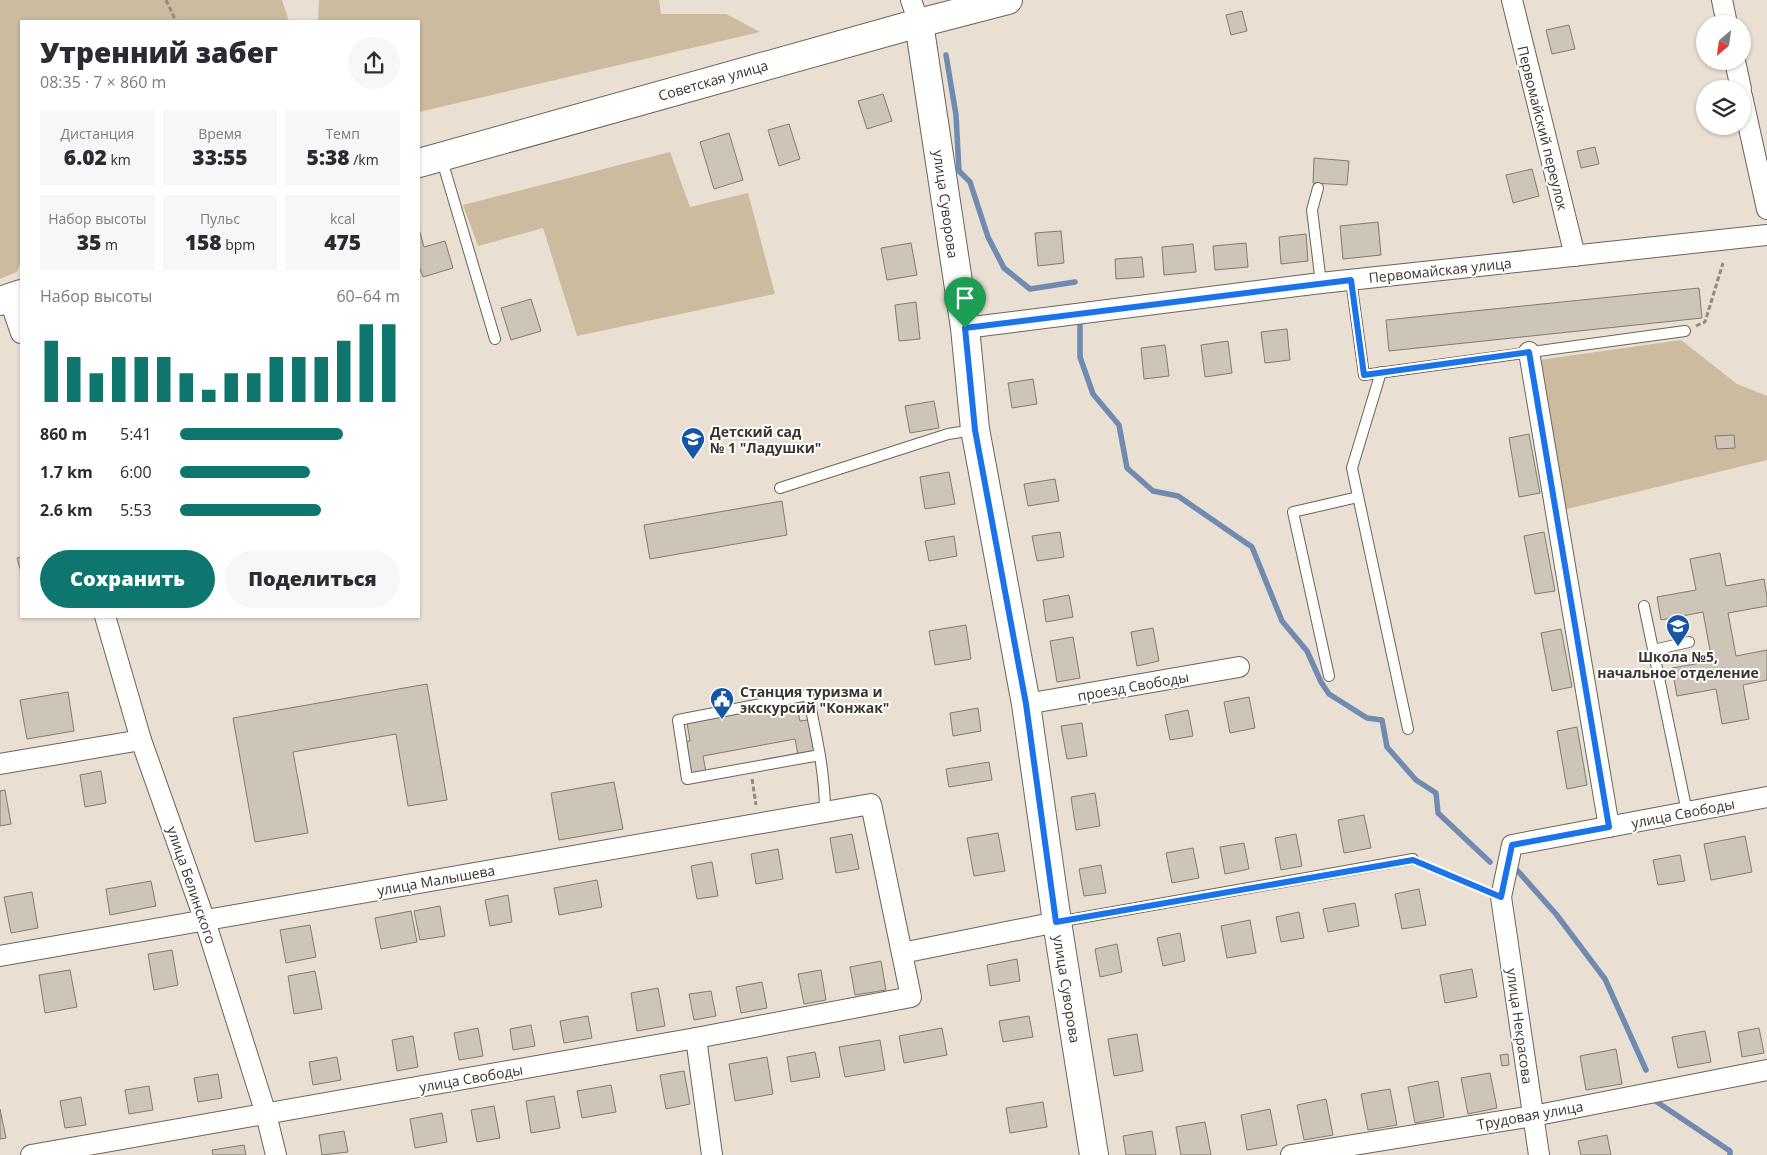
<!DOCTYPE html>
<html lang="ru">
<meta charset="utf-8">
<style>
body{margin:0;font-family:"Open Sans",sans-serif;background:#f7f7f7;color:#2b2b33;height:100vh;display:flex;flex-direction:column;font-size:19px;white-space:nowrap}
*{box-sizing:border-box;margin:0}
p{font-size:16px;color:#7c7c81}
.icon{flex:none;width:28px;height:28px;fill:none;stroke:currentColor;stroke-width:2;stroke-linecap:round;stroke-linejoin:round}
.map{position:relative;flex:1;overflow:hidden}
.side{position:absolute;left:20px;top:20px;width:400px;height:598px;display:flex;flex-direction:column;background:#fff;border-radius:0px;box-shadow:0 1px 4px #0004}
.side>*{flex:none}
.needle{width:32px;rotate:209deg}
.fabs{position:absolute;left:1696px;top:15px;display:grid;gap:10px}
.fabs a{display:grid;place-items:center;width:55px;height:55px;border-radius:50%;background:#fff;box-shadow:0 1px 4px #0004;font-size:25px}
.pin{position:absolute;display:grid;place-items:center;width:42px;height:42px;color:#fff;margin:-51px -21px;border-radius:50% 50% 50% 0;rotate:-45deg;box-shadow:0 0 5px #0007}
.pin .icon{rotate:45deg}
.round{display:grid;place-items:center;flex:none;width:52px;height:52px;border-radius:26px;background:#f7f7f7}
.head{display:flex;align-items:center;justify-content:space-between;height:85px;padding:0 20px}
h1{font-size:28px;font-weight:800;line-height:38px}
.figures{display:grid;grid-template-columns:repeat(3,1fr);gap:8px;height:85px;padding:5px 20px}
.figures div{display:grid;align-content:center;border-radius:0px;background:#f7f7f7;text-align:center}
.figures b{font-size:21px;font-weight:800}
.figures small{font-size:14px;font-weight:400}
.figures p{font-size:14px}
.chart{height:140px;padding:10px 20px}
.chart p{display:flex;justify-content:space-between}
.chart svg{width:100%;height:90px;margin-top:5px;stroke:#0f766e;stroke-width:6}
.action{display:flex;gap:10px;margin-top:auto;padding:10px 20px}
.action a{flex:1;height:58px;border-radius:30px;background:#0f766e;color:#fff;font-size:20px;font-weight:800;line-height:58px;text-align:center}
.action a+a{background:#f7f7f7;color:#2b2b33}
ul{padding:0 20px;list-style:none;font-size:16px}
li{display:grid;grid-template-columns:80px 60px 1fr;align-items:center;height:38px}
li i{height:12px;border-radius:6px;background:#0f766e}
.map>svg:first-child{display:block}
.green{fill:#ccbb9f}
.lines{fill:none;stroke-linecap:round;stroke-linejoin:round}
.stream{stroke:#708bb0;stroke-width:5.5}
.building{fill:#cdc5b8;stroke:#827b6f}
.lane-casing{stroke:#6b6459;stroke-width:12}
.street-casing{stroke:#6b6459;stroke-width:22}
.secondary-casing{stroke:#6b6459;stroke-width:30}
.path{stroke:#918b82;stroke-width:3;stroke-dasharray:5 2.5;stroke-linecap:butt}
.lane{stroke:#fff;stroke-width:10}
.street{stroke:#fff;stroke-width:20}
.secondary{stroke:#fff;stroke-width:28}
.route-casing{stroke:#fff;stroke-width:10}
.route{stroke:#1a73e8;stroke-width:6}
.labels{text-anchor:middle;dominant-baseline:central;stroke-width:4;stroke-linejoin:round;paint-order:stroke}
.street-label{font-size:14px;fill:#38352f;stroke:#fff}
.poi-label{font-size:14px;font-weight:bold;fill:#38352f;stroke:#fff;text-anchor:start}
</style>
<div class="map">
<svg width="1767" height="1155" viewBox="0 0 1767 1155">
<rect width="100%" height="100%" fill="#e9e0d3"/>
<g class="green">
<polygon points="0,0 282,0 289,21 21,21 21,261 17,272 0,279"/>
<polygon points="319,0 659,0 661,14 726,14 760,32 419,112 419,21 318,21"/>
<polygon points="670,152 690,207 748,193 775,294 577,336 543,228 478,246 463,205"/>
<polygon points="1681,340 1737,384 1767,396 1767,460 1559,511 1539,360"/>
</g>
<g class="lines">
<g class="stream">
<polyline points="946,55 956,115 959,171 970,182 988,237 1004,268 1030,289 1075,282"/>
<polyline points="1080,323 1080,357 1093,394 1119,425 1127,468 1153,491 1178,496 1252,547 1282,621 1307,651 1321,682 1329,694 1367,718 1382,720 1387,747 1416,780 1436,793 1438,813 1490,862"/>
<polyline points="1516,869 1556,914 1605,979 1646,1070"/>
<polyline points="1654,1100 1730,1151 1730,1155"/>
</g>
</g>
<g class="building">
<polygon points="1242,11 1247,31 1231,35 1226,15"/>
<polygon points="1569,25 1575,49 1552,54 1546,30"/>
<polygon points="883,94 892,121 867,129 858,101"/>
<polygon points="789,124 800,159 779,166 768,130"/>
<polygon points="729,133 743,180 714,189 700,142"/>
<polygon points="1595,147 1599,164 1581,168 1577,151"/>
<polygon points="1314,158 1349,161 1347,185 1313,183"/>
<polygon points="1532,169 1539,196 1513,203 1506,175"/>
<polygon points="1378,222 1381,255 1343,259 1340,226"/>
<polygon points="419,229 424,247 445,241 453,268 423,277 419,266"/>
<polygon points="1061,231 1064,263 1038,266 1035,233"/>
<polygon points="1306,234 1308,261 1281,264 1279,237"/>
<polygon points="911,243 917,275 887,280 881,248"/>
<polygon points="1246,243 1248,267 1215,270 1213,246"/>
<polygon points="1193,244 1196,272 1164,275 1162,247"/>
<polygon points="1142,257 1144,277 1116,279 1115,259"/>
<polygon points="1699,288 1702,318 1389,351 1386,320"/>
<polygon points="531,299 541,331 511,340 501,308"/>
<polygon points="916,302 920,339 899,341 895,305"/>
<polygon points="1287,329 1290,360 1265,363 1261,332"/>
<polygon points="1228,341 1232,373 1205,377 1201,345"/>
<polygon points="1165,345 1169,376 1144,379 1141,348"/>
<polygon points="1033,379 1037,404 1012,408 1008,383"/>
<polygon points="934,401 939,428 910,433 905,406"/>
<polygon points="1529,434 1540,493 1519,497 1509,438"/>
<polygon points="1734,435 1735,448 1717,449 1715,436"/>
<polygon points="949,472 955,504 925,509 920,477"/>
<polygon points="1055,479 1059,501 1028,506 1024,484"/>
<polygon points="782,501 787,535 650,559 644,525"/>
<polygon points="1060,532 1064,557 1037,561 1032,536"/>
<polygon points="1544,532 1555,591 1535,594 1524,536"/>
<polygon points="954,536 957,556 929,561 925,541"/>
<polygon points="1720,553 1726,586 1764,579 1767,597 1767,606 1728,613 1736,656 1767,650 1767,680 1743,685 1749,719 1722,724 1716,689 1677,696 1672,668 1712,661 1703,612 1661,620 1657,597 1696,590 1690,559"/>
<polygon points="21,557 21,572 17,558"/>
<polygon points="1069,595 1073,617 1046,622 1043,600"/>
<polygon points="966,625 971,659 935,665 929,631"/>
<polygon points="1153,628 1159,661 1137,666 1131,632"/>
<polygon points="1561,629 1572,687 1552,691 1541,633"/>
<polygon points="1073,637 1080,678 1057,682 1050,641"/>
<polygon points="427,684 447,800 408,806 396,734 293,752 308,833 255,842 233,718"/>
<polygon points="68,692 74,731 27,739 20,700"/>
<polygon points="1249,697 1255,728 1230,733 1224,702"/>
<polygon points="796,703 800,721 808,720 814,752 798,755 795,739 703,756 706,772 689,776 683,742 690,741 687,723"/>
<polygon points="978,708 981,731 953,736 950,713"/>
<polygon points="1188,710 1193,736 1170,740 1165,715"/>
<polygon points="1082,723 1087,756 1067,759 1061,726"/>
<polygon points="1577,727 1587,785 1567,789 1557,731"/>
<polygon points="989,762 992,780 949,787 946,769"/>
<polygon points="101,771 106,803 85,807 80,775"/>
<polygon points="614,782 623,829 559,840 551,793"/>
<polygon points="5,790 11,824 0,826 0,791"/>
<polygon points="1095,793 1100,826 1076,830 1071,797"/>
<polygon points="1364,815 1371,848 1344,853 1338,820"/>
<polygon points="998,833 1005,871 974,876 967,838"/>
<polygon points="852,834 859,869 836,873 830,838"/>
<polygon points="1296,834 1302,866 1281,870 1275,838"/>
<polygon points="1745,836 1752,872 1711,880 1704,844"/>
<polygon points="1244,843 1249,869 1225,874 1220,847"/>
<polygon points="1193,848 1199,878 1172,883 1166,853"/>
<polygon points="778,849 783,879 756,884 751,854"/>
<polygon points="1680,855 1685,881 1658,885 1653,860"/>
<polygon points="712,862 718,896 697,899 691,866"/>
<polygon points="1101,865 1106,893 1084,896 1079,869"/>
<polygon points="597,880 602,907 559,915 554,888"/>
<polygon points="151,881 156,906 110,915 106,889"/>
<polygon points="1419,889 1426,925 1402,929 1395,894"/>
<polygon points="32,892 38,928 11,933 4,897"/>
<polygon points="508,895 512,922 490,926 485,900"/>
<polygon points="1355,903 1359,926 1328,932 1323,909"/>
<polygon points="440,906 445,936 420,940 414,911"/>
<polygon points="411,911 417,942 381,949 375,918"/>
<polygon points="1299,912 1304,938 1281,942 1276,917"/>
<polygon points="1250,920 1256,953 1227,958 1221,926"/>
<polygon points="310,925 316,957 286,963 280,930"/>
<polygon points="1180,933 1185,961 1163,966 1157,938"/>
<polygon points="1117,944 1122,972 1100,977 1095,949"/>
<polygon points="172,950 178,985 154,990 148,954"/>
<polygon points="1017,959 1020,981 990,986 987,965"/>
<polygon points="881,961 886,990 855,995 850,967"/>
<polygon points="1472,969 1477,997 1445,1003 1440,975"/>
<polygon points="70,970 77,1007 45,1013 39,975"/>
<polygon points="821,970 826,1000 804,1004 798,974"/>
<polygon points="315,971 322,1009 294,1014 288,976"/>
<polygon points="762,982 767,1008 741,1013 736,987"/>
<polygon points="658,988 665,1026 637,1031 631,993"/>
<polygon points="711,991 716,1016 694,1020 689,994"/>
<polygon points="588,1016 592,1038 564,1043 560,1021"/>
<polygon points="1029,1016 1033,1037 1003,1042 999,1021"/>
<polygon points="531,1025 535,1046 513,1050 510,1029"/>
<polygon points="478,1028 483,1056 459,1060 454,1033"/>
<polygon points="942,1028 947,1055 904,1063 899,1036"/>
<polygon points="1759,1028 1764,1053 1742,1057 1738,1032"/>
<polygon points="1705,1031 1711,1062 1678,1068 1672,1037"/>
<polygon points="1137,1034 1143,1071 1114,1076 1108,1039"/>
<polygon points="413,1036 418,1067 397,1071 392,1040"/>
<polygon points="880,1040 885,1070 845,1077 839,1047"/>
<polygon points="1616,1049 1622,1084 1586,1090 1580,1056"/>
<polygon points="815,1052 820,1077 791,1082 787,1057"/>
<polygon points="1508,1054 1509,1065 1502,1066 1500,1055"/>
<polygon points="337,1057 341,1080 313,1085 309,1062"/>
<polygon points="767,1057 773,1094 735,1101 729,1064"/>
<polygon points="684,1071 690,1104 666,1109 660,1075"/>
<polygon points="1490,1073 1497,1108 1468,1114 1461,1078"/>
<polygon points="218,1074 222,1098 198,1102 194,1078"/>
<polygon points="1438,1081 1444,1117 1415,1123 1408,1087"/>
<polygon points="611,1085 616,1112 582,1118 577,1091"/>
<polygon points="149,1086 153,1110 129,1114 125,1090"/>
<polygon points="1390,1089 1397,1125 1368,1130 1361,1094"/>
<polygon points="554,1096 560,1128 531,1133 526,1101"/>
<polygon points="81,1097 86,1125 65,1128 60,1101"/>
<polygon points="1326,1099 1333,1135 1304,1140 1297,1105"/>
<polygon points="1043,1102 1047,1127 1010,1133 1006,1108"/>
<polygon points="494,1106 500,1138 477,1142 471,1110"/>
<polygon points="0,1109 6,1138 0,1139"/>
<polygon points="1270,1109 1277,1145 1247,1150 1241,1115"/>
<polygon points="442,1113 447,1142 415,1148 410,1119"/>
<polygon points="1205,1122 1211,1155 1181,1155 1176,1127"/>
<polygon points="344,1131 348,1152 322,1155 319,1135"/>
<polygon points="1152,1131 1156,1155 1126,1155 1123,1136"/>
<polygon points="1607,1135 1611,1155 1581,1155 1578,1141"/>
<polygon points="244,1145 246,1155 213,1155 212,1150"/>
</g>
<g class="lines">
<g class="lane-casing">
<g id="lane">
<polyline points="441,157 495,339"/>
<polyline points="1318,188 1312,210 1321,283"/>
<polyline points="1351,280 1364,375 1685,331"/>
<polyline points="1381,372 1352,468 1408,729"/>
<polyline points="780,488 948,434 974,430"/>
<polyline points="1644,606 1687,812"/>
<polyline points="1653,650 1689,642"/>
<polyline points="1329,676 1293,512 1358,497"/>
<path d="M820,755L687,779L678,720L808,695C816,734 825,772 825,812"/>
<polyline points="1057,922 1413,859"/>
</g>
</g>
<g class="street-casing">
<g id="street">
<polyline points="911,0 919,23"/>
<polyline points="1512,0 1575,256"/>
<polyline points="1722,0 1727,24"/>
<polyline points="1735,61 1741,89"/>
<polyline points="1742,96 1767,209"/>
<polyline points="9,298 21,333"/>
<polyline points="965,328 1321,283 1767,235"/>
<polyline points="1529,352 1609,827"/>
<polyline points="105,616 141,740 205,921 266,1114 276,1155"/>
<polyline points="1026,704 1239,667"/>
<polyline points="0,764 141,740"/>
<polyline points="902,953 1057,922"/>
<polyline points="0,956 871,804 911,997 696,1038 31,1155"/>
<polyline points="696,1038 712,1155"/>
<polyline points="1291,1155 1533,1116 1767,1070"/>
<polyline points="1539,1155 1501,897 1512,845 1767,797"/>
</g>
</g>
<g class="secondary-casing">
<g id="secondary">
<polyline points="919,23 965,328 975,429 1026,704 1057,922 1094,1155"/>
<polyline points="419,163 919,23 1008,0"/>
<polyline points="0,301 21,294"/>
</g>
</g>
<g class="path">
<polyline points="166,0 176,21"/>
<polyline points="1696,326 1705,322 1723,263"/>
<polyline points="752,779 756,805"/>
<polyline points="1424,864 1485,890"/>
</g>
<use href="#lane" class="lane"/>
<use href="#street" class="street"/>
<use href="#secondary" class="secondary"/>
</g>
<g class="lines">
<g class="route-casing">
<polygon id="route" points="1351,280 1364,375 1529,352 1609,827 1512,845 1501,897 1413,860 1056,922 1026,704 975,430 965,328"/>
</g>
<use href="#route" class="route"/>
</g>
<defs>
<g id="school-pin" transform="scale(1.25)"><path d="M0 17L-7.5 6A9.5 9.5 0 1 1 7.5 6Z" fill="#1556a6" stroke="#fff"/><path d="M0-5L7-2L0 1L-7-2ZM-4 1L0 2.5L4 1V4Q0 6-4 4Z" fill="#fff"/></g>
<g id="civic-pin" transform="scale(1.25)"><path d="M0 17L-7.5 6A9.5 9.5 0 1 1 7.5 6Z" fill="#1556a6" stroke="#fff"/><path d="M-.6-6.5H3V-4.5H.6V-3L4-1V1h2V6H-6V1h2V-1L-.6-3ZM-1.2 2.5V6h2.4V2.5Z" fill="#fff"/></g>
</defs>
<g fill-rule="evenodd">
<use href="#school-pin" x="693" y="439"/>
<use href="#school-pin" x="1678" y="626"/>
<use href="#civic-pin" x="722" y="699"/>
</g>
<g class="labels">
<g class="street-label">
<text transform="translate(713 80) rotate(-16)">Советская улица</text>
<text transform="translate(1543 128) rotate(76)">Первомайский переулок</text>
<text transform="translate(946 204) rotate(82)">улица Суворова</text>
<text transform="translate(1440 270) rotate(-6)">Первомайская улица</text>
<text transform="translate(1133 686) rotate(-10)">проезд Свободы</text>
<text transform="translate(1683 813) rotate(-11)">улица Свободы</text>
<text transform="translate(436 880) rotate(-10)">улица Малышева</text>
<text transform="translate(192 885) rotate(71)">улица Белинского</text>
<text transform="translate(1067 989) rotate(81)">улица Суворова</text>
<text transform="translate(1520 1026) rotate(82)">улица Некрасова</text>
<text transform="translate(471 1078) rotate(-10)">улица Свободы</text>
<text transform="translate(1530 1115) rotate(-10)">Трудовая улица</text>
</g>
<g class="poi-label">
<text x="710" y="431">Детский сад<tspan x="710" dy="16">№ 1 "Ладушки"</tspan></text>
<text x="1678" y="656" text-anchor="middle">Школа №5,<tspan x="1678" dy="16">начальное отделение</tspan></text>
<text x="740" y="691">Станция туризма и<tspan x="740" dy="16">экскурсий "Конжак"</tspan></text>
</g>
</g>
</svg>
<div class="fabs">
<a><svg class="needle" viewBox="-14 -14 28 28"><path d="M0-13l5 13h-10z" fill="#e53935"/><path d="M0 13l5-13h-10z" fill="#7c7c81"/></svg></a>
<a><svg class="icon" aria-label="layers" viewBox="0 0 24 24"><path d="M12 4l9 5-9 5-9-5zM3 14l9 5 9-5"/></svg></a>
</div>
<div class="pin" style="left:965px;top:328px;background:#1e9e55"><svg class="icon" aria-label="arrive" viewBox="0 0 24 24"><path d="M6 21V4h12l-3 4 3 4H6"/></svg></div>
<section class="side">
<div class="head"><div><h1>Утренний забег</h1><p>08:35 · 7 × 860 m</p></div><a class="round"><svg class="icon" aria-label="share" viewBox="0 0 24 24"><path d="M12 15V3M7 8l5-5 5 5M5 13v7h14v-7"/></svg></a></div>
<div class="figures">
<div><p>Дистанция</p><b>6.02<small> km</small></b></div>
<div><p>Время</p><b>33:55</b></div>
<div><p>Темп</p><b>5:38<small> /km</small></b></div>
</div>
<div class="figures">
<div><p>Набор высоты</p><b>35<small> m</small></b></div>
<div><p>Пульс</p><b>158<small> bpm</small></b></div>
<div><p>kcal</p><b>475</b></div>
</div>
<div class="chart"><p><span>Набор высоты</span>60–64 m</p>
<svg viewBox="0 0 160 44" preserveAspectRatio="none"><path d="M5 44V14M15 44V22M25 44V30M35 44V22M45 44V22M55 44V22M65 44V30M75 44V38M85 44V30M95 44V30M105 44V22M115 44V22M125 44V22M135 44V14M145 44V6M155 44V6"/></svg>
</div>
<ul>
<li><b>860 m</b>5:41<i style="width:74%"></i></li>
<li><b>1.7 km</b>6:00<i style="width:59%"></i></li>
<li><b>2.6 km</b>5:53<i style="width:64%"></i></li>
</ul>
<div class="action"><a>Сохранить</a><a>Поделиться</a></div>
</section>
</div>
